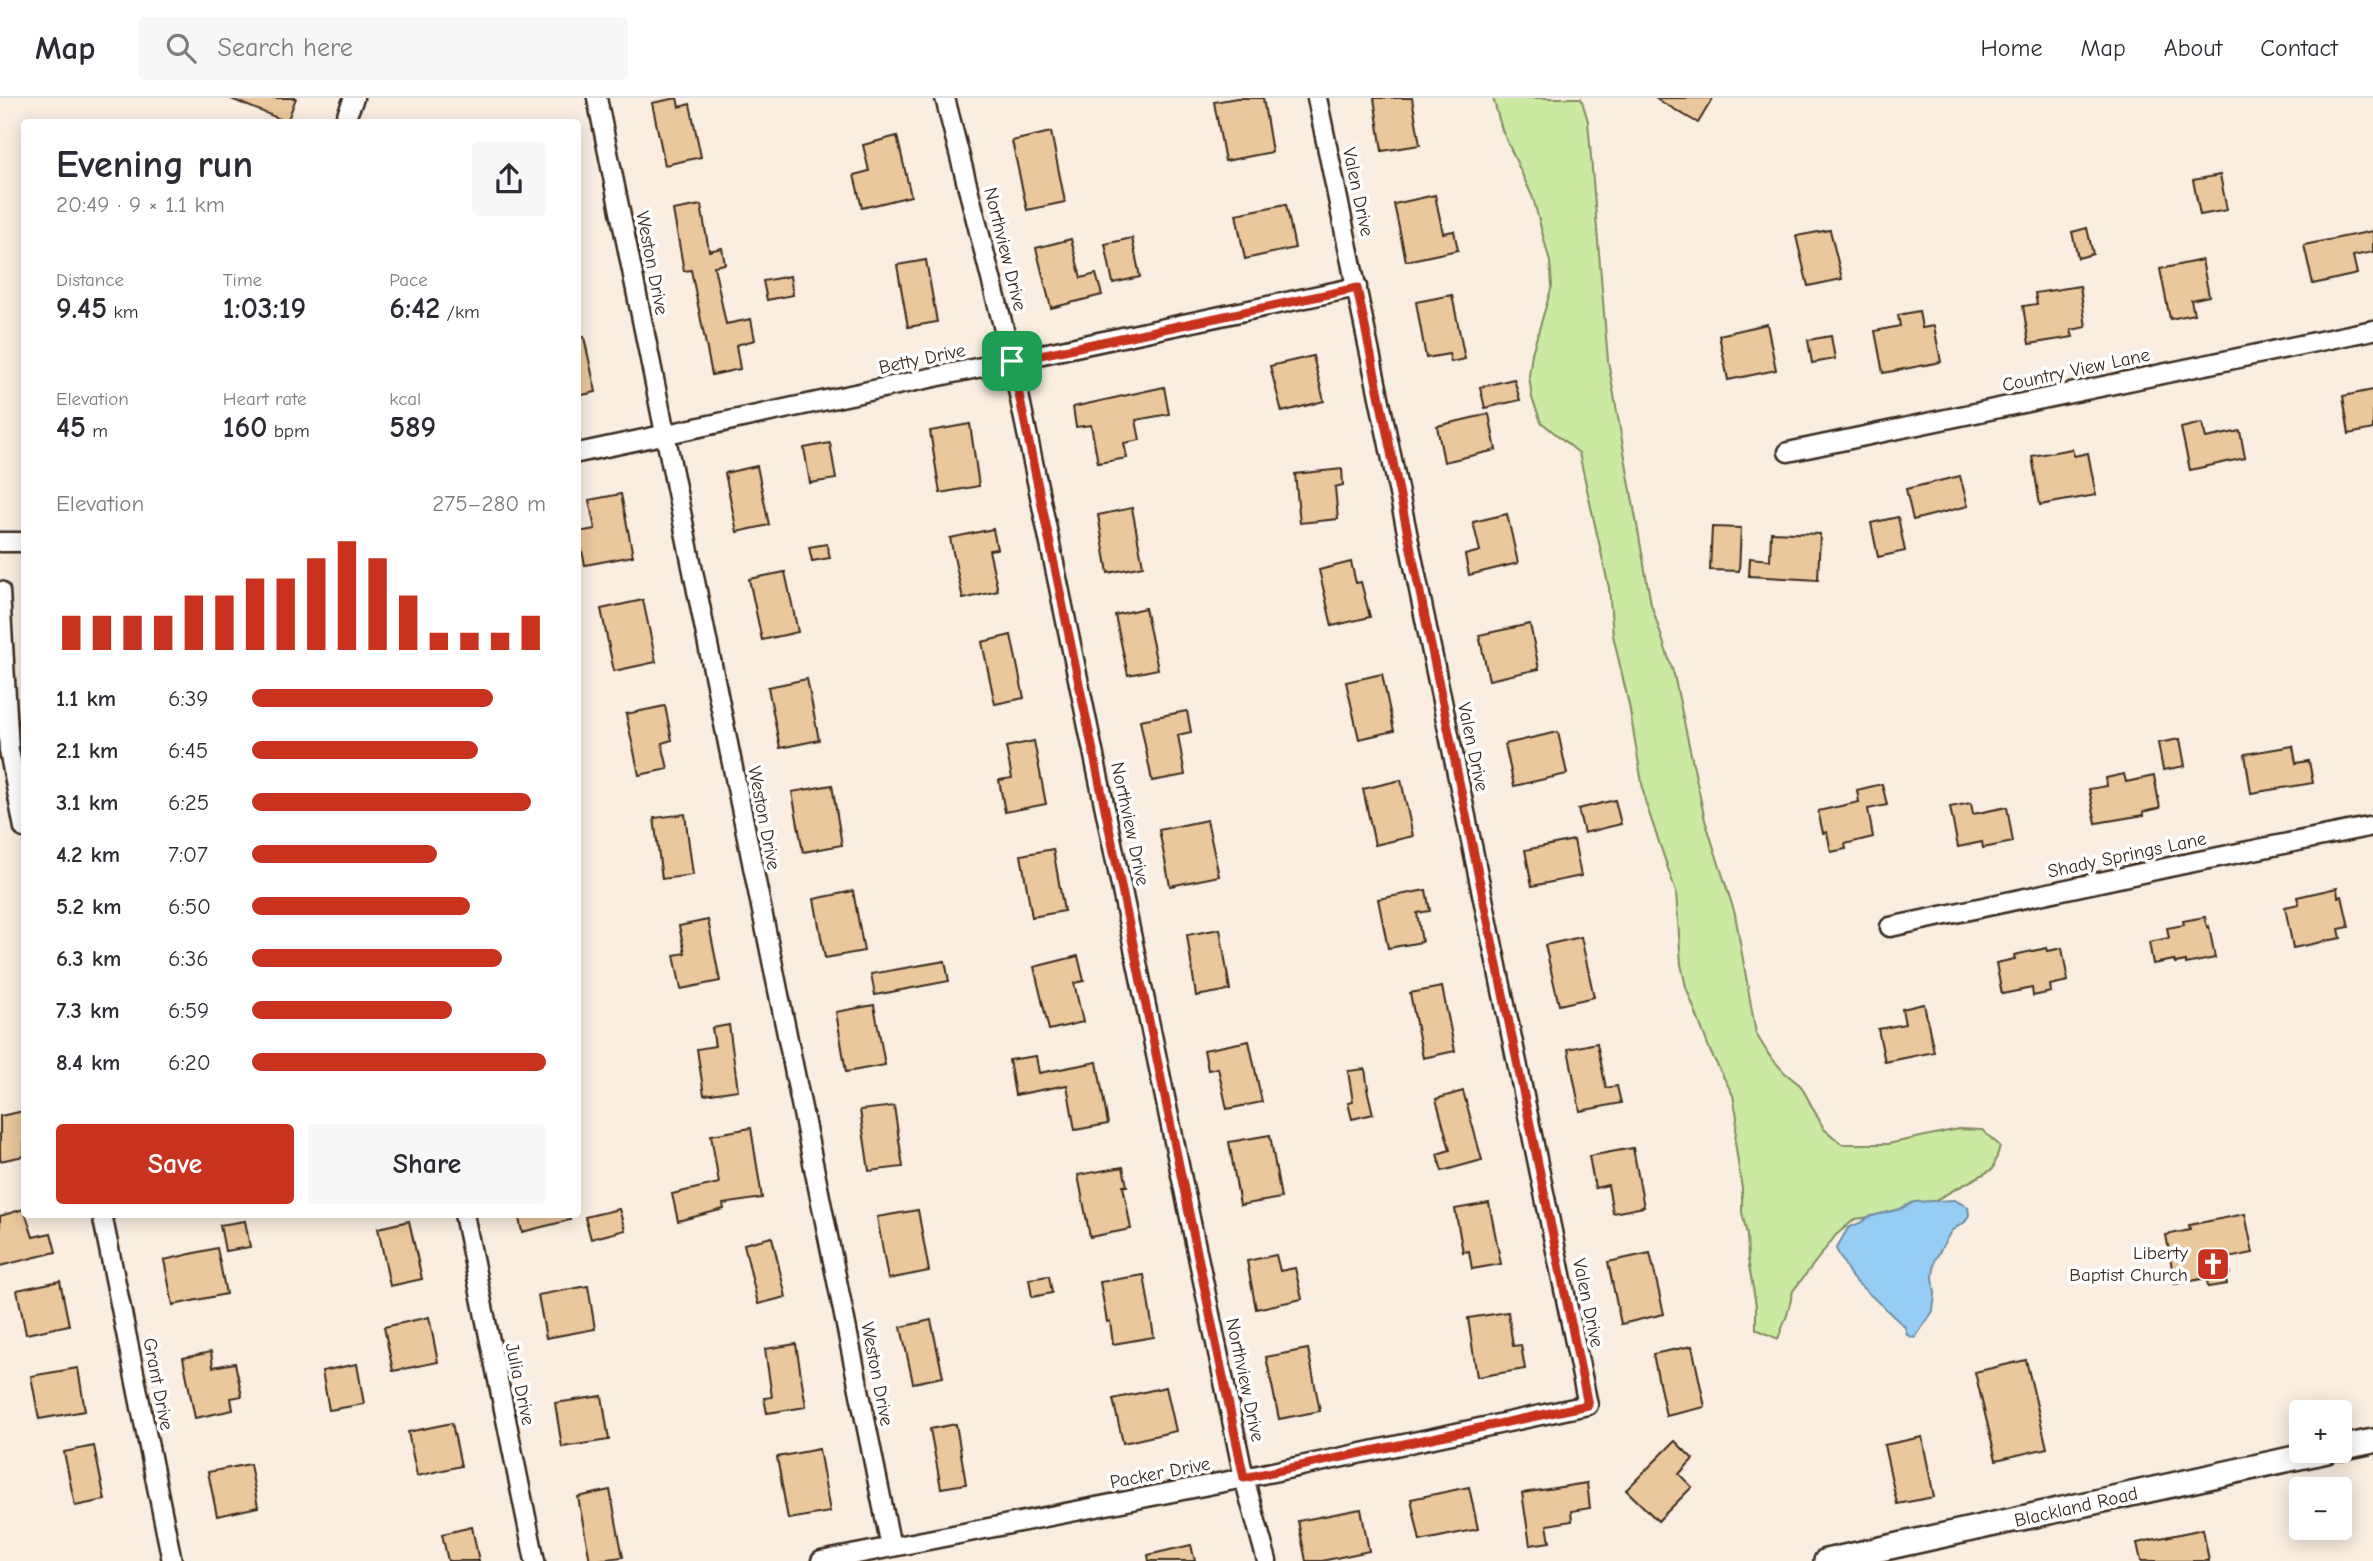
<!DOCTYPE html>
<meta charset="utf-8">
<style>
body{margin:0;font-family:"Comic Neue",sans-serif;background:#f7f7f7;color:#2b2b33;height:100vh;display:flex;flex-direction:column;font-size:26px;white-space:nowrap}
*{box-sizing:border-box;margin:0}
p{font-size:23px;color:#7c7c81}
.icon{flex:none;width:38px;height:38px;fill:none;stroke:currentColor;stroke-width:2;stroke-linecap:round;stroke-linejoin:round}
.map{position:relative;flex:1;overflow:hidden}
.details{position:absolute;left:21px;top:21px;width:560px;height:1099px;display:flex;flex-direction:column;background:#fff;border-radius:7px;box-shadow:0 4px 18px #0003}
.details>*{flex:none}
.buttons{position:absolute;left:2289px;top:1302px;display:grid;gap:14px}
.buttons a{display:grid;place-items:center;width:63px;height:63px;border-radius:7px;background:#fff;box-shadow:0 4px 18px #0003;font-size:35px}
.pin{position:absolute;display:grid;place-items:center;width:60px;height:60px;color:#fff;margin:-30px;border-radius:14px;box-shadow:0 4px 10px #0006}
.round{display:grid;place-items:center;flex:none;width:74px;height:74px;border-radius:7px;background:#f7f7f7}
.headline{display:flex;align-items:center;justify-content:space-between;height:119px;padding:0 35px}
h1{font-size:38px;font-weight:700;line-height:52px}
.metrics{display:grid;grid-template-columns:repeat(3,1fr);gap:10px;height:119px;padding:7px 35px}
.metrics div{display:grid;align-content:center}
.metrics b{font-size:30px;font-weight:700}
.metrics small{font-size:19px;font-weight:400}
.metrics p{font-size:19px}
.chart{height:196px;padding:14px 35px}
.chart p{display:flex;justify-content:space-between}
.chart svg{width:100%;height:126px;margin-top:7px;stroke:#c8321e;stroke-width:6}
.cta{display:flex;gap:14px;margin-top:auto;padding:14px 35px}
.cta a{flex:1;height:80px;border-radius:7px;background:#c8321e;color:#fff;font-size:28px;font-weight:700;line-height:80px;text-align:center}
.cta a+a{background:#f7f7f7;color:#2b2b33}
ul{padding:0 35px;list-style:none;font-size:23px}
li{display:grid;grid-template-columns:112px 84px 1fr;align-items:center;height:52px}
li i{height:18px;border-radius:9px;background:#c8321e}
header{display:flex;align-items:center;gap:42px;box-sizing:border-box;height:98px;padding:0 35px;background:#fff;border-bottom:2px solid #e1e1e2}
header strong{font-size:33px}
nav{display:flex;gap:38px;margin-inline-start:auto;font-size:24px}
.search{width:490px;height:63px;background:#f7f7f7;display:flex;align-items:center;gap:18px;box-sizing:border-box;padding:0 24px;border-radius:7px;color:#7c7c81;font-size:26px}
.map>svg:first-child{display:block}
.green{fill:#caeaa2;stroke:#828a60;stroke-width:2}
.water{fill:#96cdf5;stroke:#728c9f;stroke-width:2}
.building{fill:#ebc89c;stroke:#3b2a1e;stroke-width:2}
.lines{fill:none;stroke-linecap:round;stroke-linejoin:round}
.minor-casing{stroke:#3b2a1e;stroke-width:23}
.tertiary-casing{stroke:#3b2a1e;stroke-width:28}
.minor{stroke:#fff;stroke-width:18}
.tertiary{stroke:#fff;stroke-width:23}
.route-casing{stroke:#fff;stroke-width:14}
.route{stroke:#c8321e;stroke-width:9}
.labels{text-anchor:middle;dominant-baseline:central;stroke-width:7;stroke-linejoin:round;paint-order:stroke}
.street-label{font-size:19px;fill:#3b2a1e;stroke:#fff}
.poi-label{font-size:19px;fill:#3b2a1e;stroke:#fff;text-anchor:end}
</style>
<header>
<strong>Map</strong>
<div class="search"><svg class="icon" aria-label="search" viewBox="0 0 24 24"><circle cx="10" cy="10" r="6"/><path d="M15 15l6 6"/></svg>Search here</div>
<nav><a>Home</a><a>Map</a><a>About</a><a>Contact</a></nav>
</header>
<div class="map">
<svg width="2373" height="1463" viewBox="0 0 2373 1463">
<rect width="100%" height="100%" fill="#f9eee1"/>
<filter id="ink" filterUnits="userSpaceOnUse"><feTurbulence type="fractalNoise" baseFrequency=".0143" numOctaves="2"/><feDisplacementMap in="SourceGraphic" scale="14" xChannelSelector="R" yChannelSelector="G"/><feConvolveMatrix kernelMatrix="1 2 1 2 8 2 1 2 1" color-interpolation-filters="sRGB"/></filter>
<g filter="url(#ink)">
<polygon class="green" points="1493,0 1581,0 1588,23 1608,263 1651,506 1674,577 1705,722 1735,816 1756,936 1769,957 1784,974 1801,988 1824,1031 1842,1046 1888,1046 1958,1031 1982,1032 2000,1048 1993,1071 1926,1107 1903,1115 1855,1121 1836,1137 1793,1193 1787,1217 1778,1241 1756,1231 1756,1207 1748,1162 1747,1137 1742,1114 1742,1091 1735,1044 1737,1019 1733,997 1711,955 1686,889 1681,866 1676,794 1645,703 1629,607 1613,537 1609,490 1579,355 1541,324 1532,300 1529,278 1532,255 1552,188 1550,164 1533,100 1502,32"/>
<polygon class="water" points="1954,1102 1968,1109 1969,1117 1965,1124 1951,1133 1935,1162 1933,1179 1935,1196 1933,1213 1915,1240 1907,1237 1905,1229 1852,1180 1836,1151 1848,1130 1862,1124 1868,1119 1900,1111 1914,1104"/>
<g class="building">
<polygon points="229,0 296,0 287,24"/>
<polygon points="677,0 679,9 690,6 701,59 665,67 652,5"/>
<polygon points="1237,0 1263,0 1272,54 1225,63 1214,4"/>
<polygon points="1374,0 1412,0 1420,47 1382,53"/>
<polygon points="1655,0 1713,0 1698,25"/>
<polygon points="1051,34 1065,104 1027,112 1012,43"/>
<polygon points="897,38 911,98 862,110 854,77 869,73 863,47"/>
<polygon points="2220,77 2227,112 2200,117 2193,82"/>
<polygon points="1435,97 1443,135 1454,133 1458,152 1406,163 1394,106"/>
<polygon points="1286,106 1295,150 1245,161 1236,116"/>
<polygon points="701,107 709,153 722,150 725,166 714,168 726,226 751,221 755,242 736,247 740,271 712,277 691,172 684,173 673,112"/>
<polygon points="2087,130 2093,156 2078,160 2072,134"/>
<polygon points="1830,132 1842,181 1808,188 1796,138"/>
<polygon points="2373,133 2373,154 2353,158 2357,176 2313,186 2304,147"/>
<polygon points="1132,140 1140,179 1113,185 1105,146"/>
<polygon points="1071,141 1081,180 1096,176 1102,197 1051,210 1036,150"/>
<polygon points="926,162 937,224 908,229 897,167"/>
<polygon points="2202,162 2209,198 2191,202 2194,216 2170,221 2160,171"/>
<polygon points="790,178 793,197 767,202 763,183"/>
<polygon points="2080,188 2086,229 2071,232 2073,239 2029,246 2023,208 2037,206 2035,195"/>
<polygon points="1452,197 1465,261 1451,264 1449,256 1426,260 1416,204"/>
<polygon points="1919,213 1922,230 1934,228 1941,264 1883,275 1875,233 1900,228 1898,217"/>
<polygon points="1767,226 1776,272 1728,282 1719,237"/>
<polygon points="1831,238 1835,261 1812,265 1808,242"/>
<polygon points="584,239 596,294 578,298 578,240"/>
<polygon points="1313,258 1324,303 1282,314 1270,268"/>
<polygon points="1514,281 1520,302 1485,310 1480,289"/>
<polygon points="1164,289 1169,316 1136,322 1140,342 1124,345 1127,360 1098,365 1091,327 1076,329 1073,309"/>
<polygon points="2373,292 2373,331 2349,336 2343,298"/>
<polygon points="1489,316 1496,352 1444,364 1437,328"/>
<polygon points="2202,325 2206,340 2240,333 2245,360 2190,372 2181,330"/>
<polygon points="970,326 979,388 940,395 930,333"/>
<polygon points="830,345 836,381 810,385 804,350"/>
<polygon points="2072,351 2074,358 2088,355 2096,397 2040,407 2032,358"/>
<polygon points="757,368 769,427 737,434 725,375"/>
<polygon points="1342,371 1343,387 1335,389 1338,421 1300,425 1295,376"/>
<polygon points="1960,378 1968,408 1913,422 1906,391"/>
<polygon points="621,396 633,458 585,467 578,434 595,431 589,402"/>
<polygon points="1132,410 1143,468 1108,475 1098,417"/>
<polygon points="1507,416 1518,465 1469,477 1465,457 1480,453 1473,424"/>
<polygon points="1898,419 1905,453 1878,459 1871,425"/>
<polygon points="1712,429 1741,430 1739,473 1710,472"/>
<polygon points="993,431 997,451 989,452 998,493 963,501 950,440"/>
<polygon points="1771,434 1820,436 1818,482 1749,478 1750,460 1770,462"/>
<polygon points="827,446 830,460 812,463 809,449"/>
<polygon points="1351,464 1356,485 1361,484 1370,519 1332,528 1319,472"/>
<polygon points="785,474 798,534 762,542 749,481"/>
<polygon points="643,502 656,564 614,573 601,511"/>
<polygon points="1145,510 1158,571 1128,577 1115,517"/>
<polygon points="1530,526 1539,571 1489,582 1479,537"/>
<polygon points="1011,537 1024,600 995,606 982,544"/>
<polygon points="1382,576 1394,633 1359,641 1346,584"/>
<polygon points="807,581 819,642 780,650 768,589"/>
<polygon points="665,608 672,642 662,645 668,671 639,677 626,616"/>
<polygon points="1187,613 1191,634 1178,637 1185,677 1152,683 1140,622"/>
<polygon points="1558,634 1567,676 1514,688 1505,646"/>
<polygon points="2180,641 2185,668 2163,672 2158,645"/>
<polygon points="1034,643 1046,706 1005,714 999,682 1012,680 1006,649"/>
<polygon points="2293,648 2296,665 2309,663 2313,685 2251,695 2245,656"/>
<polygon points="2124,676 2126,684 2154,678 2160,710 2143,714 2144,717 2096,725 2089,691 2107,688 2106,680"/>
<polygon points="1401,682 1413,738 1375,747 1363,691"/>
<polygon points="1882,686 1887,707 1868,711 1873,739 1845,746 1846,751 1831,754 1827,734 1823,735 1818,713 1859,704 1857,692"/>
<polygon points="832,687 842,747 803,754 792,694"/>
<polygon points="1615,702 1621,726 1584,735 1578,711"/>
<polygon points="1971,705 1973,716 2007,709 2013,744 1983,750 1982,744 1958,749 1950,709"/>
<polygon points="685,716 693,777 662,781 654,720"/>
<polygon points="1207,722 1219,778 1170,788 1159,732"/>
<polygon points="1574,742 1581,778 1532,788 1525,752"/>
<polygon points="1053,751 1064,813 1032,819 1021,757"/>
<polygon points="2337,790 2338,799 2342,798 2349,829 2339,831 2341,840 2293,850 2285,809 2299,806 2297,799"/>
<polygon points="1426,792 1430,813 1417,815 1422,844 1388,850 1378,801"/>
<polygon points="853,793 864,853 825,860 814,801"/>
<polygon points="2205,819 2207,829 2209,828 2215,860 2186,866 2186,863 2175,865 2174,862 2153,866 2149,844 2169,840 2167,830 2184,827 2183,823"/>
<polygon points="708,822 720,883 681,891 674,857 685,855 679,828"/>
<polygon points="1220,831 1230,892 1196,898 1187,837"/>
<polygon points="1581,839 1594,899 1559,907 1545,847"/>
<polygon points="2047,850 2048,853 2062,850 2068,883 2050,887 2051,894 2033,898 2032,890 2002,896 1996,865 2015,861 2014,857"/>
<polygon points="1078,858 1084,883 1074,885 1083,924 1049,932 1034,869"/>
<polygon points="945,863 949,883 875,897 871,876"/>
<polygon points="1442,889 1455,953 1423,960 1410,895"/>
<polygon points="1924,906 1934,954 1885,964 1878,931 1905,926 1902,911"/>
<polygon points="874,907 885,967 846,974 836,914"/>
<polygon points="729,927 738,992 704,997 697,951 715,948 712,930"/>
<polygon points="1249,943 1262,1004 1227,1011 1218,970 1208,972 1204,952"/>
<polygon points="1597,945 1606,990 1617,988 1621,1005 1580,1013 1568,951"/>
<polygon points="1036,958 1039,975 1097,964 1108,1026 1075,1032 1067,987 1015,997 1009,962"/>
<polygon points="1365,971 1368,991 1367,991 1373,1016 1352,1021 1348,1005 1353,1004 1348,973"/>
<polygon points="1463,993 1482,1062 1442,1073 1437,1056 1450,1052 1436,1001"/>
<polygon points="894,1008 903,1069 869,1073 860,1012"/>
<polygon points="24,1013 24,1058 0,1063 0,1018"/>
<polygon points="751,1030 762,1100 723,1106 724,1111 678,1123 672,1096 719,1085 711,1037"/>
<polygon points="1270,1037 1281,1100 1240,1107 1229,1044"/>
<polygon points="1633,1050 1644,1109 1613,1115 1608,1087 1595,1090 1589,1058"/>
<polygon points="1123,1069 1127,1088 1123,1088 1131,1131 1090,1139 1078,1077"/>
<polygon points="1489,1105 1501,1166 1472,1171 1469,1153 1463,1154 1455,1111"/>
<polygon points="24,1111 33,1139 51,1135 56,1154 0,1168 0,1118"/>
<polygon points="619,1111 625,1132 591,1141 585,1119"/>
<polygon points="918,1112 929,1173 888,1181 877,1119"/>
<polygon points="518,1116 570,1116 570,1122 522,1134"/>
<polygon points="2245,1116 2253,1155 2228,1160 2230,1176 2225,1177 2227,1186 2208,1189 2207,1180 2175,1186 2166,1137 2190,1132 2189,1127"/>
<polygon points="245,1123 250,1149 225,1153 220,1127"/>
<polygon points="409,1123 422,1181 390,1188 378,1130"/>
<polygon points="772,1139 786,1199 758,1206 744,1146"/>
<polygon points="217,1150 226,1196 173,1207 164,1162"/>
<polygon points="1650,1155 1664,1216 1621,1226 1608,1164"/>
<polygon points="1276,1157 1280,1173 1295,1170 1302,1201 1256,1211 1247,1163"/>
<polygon points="1144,1177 1154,1239 1113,1246 1110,1223 1107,1224 1100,1184"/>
<polygon points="1049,1178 1052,1195 1032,1199 1029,1181"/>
<polygon points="60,1183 69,1227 26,1236 17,1192"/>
<polygon points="588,1188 595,1231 546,1240 538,1197"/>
<polygon points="1508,1214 1513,1248 1521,1247 1525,1271 1477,1279 1468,1220"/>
<polygon points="429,1219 438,1264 393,1273 384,1229"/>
<polygon points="931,1222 943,1279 913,1285 901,1229"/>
<polygon points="796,1246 806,1309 767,1315 764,1300 772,1299 765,1251"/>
<polygon points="1692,1248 1705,1309 1666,1318 1653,1256"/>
<polygon points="1308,1251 1320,1313 1279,1321 1266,1259"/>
<polygon points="211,1254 213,1269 235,1265 242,1298 231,1300 233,1312 195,1320 183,1260"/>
<polygon points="2026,1262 2047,1350 1996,1362 1975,1274"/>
<polygon points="357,1266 364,1306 329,1312 322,1273"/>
<polygon points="78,1270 85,1313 39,1321 31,1278"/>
<polygon points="1166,1289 1176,1333 1123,1345 1113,1301"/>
<polygon points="602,1298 609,1342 562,1349 555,1305"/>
<polygon points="452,1325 461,1368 417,1378 408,1334"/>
<polygon points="956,1326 966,1386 941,1390 930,1331"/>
<polygon points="1922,1339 1934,1399 1897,1406 1884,1347"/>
<polygon points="1675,1343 1693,1361 1679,1376 1692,1389 1658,1423 1626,1392"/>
<polygon points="94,1348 105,1402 75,1408 64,1354"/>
<polygon points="819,1351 830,1414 788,1421 777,1359"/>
<polygon points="250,1366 258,1409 217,1418 208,1374"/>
<polygon points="1587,1385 1590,1410 1571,1413 1572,1423 1547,1427 1550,1444 1530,1447 1522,1395"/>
<polygon points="1469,1389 1478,1431 1420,1443 1411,1401"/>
<polygon points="610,1392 623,1459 590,1463 578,1399"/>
<polygon points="1361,1411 1369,1453 1322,1463 1306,1463 1298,1423"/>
<polygon points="472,1429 479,1463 448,1463 442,1436"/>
<polygon points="2203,1431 2209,1463 2141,1463 2137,1445"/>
<polygon points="1191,1447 1195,1463 1149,1463 1148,1457"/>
</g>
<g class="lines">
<g class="minor-casing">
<g id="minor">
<polyline points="597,0 891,1449"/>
<polyline points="945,0 1012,263 1244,1380 1267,1463"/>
<polyline points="344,24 354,0"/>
<polyline points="1788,354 2373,232"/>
<polyline points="578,355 1357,189"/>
<polyline points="0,444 24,444"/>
<polyline points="0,493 9,652 24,730"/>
<polyline points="1890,829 2179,767 2373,728"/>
<polyline points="102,1116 172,1463"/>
<polyline points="464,1116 535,1463"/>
<polyline points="821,1463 1244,1380 1588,1307 1317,0"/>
</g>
</g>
<g class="tertiary-casing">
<g id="tertiary">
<polyline points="2340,1350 2373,1343"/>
<polyline points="1826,1463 2327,1353"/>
</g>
</g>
<use href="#minor" class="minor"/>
<use href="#tertiary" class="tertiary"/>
</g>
</g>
<g class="lines" filter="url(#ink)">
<g class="route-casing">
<polygon id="route" points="1357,190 1588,1307 1244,1380 1012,263"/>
</g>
<use href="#route" class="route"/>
</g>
<defs>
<g id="church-square" transform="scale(1.75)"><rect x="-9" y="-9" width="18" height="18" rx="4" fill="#c8321e" stroke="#fff"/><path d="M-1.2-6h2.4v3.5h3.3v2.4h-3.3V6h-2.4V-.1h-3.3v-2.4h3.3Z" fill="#fff"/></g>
</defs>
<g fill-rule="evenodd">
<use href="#church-square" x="2213" y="1166"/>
</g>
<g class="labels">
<g class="street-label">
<text transform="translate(1358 94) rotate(78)">Valen Drive</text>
<text transform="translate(1005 151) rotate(76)">Northview Drive</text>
<text transform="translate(652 165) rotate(79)">Weston Drive</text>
<text transform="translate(922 261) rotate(-12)">Betty Drive</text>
<text transform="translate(2076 272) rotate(-12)">Country View Lane</text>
<text transform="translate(1473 649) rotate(78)">Valen Drive</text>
<text transform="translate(764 720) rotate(79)">Weston Drive</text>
<text transform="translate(1130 726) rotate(78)">Northview Drive</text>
<text transform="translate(2127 757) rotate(-12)">Shady Springs Lane</text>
<text transform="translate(1588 1205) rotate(78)">Valen Drive</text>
<text transform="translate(877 1276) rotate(79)">Weston Drive</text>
<text transform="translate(1245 1282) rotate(78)">Northview Drive</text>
<text transform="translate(158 1286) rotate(79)">Grant Drive</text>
<text transform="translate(520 1286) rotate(78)">Julia Drive</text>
<text transform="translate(1160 1375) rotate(-11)">Packer Drive</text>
<text transform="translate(2076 1409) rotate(-13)">Blackland Road</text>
</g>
<g class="poi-label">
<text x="2188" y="1155">Liberty<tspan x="2188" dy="22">Baptist Church</tspan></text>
</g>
</g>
</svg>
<div class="buttons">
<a>+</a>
<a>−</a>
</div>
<div class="pin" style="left:1012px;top:263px;background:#1e9e55"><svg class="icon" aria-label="arrive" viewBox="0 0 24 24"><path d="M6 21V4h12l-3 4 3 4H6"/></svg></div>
<section class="details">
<div class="headline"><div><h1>Evening run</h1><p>20:49 · 9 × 1.1 km</p></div><a class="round"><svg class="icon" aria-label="share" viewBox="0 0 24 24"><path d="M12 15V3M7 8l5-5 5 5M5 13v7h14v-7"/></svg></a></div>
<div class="metrics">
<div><p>Distance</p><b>9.45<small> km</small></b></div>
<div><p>Time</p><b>1:03:19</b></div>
<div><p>Pace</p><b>6:42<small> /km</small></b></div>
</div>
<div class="metrics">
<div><p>Elevation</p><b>45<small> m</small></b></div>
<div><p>Heart rate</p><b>160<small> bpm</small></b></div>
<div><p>kcal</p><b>589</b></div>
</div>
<div class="chart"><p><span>Elevation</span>275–280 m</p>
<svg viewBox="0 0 160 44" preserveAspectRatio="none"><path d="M5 44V32M15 44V32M25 44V32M35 44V32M45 44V25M55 44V25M65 44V19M75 44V19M85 44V12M95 44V6M105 44V12M115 44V25M125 44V38M135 44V38M145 44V38M155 44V32"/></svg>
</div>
<ul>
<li><b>1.1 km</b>6:39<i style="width:82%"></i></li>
<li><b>2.1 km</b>6:45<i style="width:77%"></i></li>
<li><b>3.1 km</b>6:25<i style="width:95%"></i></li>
<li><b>4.2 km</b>7:07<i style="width:63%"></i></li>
<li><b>5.2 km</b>6:50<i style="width:74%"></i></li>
<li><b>6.3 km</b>6:36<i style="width:85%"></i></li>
<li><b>7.3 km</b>6:59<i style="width:68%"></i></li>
<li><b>8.4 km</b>6:20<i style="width:100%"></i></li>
</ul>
<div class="cta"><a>Save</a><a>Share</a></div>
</section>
</div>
